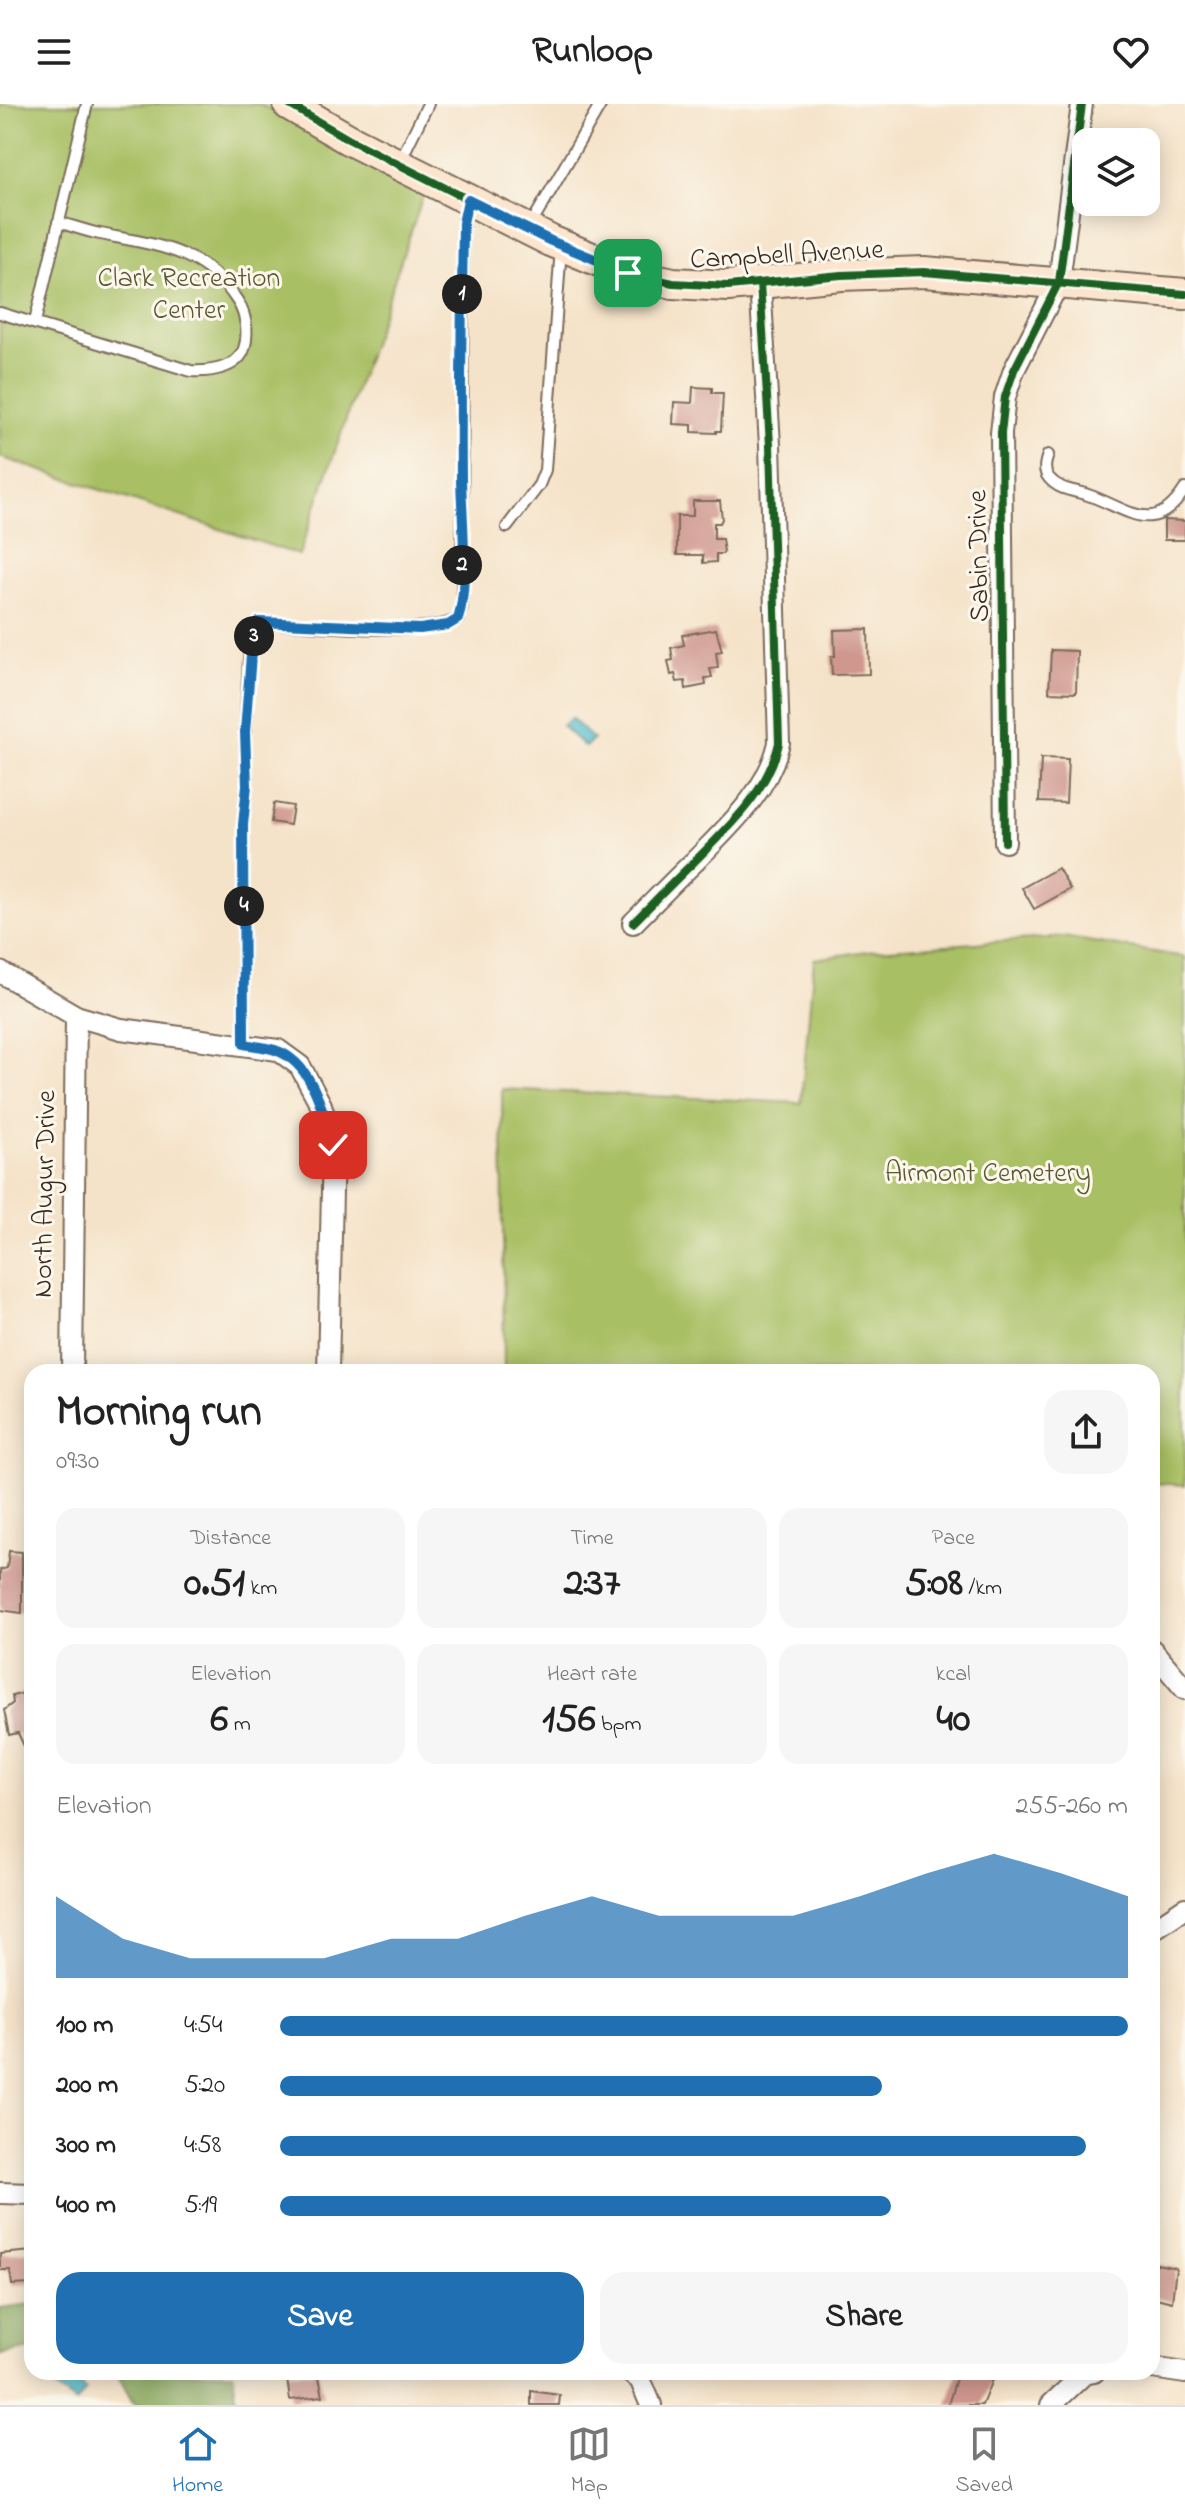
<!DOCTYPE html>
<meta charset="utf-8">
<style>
body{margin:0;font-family:"Indie Flower",sans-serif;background:#f6f6f6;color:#222;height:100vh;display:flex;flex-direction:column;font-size:30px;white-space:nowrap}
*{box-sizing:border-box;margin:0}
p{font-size:26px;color:#767676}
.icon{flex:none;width:44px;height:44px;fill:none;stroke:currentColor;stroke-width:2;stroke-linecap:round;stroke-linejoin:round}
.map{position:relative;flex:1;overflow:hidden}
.sheet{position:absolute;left:24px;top:1260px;width:1136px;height:1016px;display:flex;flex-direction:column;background:#fff;border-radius:24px;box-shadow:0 4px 20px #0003}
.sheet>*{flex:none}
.controls{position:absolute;left:1072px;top:24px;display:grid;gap:16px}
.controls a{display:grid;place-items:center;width:88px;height:88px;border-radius:16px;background:#fff;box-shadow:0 4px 20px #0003;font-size:40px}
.pin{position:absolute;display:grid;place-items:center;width:68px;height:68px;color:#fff;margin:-34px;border-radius:16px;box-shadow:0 4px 12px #0006}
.km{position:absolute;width:40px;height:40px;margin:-20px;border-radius:50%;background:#222;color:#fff;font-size:22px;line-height:40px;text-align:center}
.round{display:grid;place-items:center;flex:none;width:84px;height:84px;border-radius:24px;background:#f6f6f6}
.summary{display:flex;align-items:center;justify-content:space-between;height:136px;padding:0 32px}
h1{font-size:44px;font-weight:700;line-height:60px}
.metrics{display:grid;grid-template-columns:repeat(3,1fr);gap:12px;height:136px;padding:8px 32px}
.metrics div{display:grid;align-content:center;border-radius:20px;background:#f6f6f6;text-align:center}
.metrics b{font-size:40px;font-weight:700}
.metrics small{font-size:22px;font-weight:400}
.metrics p{font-size:22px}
.chart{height:224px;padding:16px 32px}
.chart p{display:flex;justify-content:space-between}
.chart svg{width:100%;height:144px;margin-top:8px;fill:#1f6fb2;opacity:.7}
.action{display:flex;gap:16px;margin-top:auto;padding:16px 32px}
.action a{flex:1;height:92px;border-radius:24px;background:#1f6fb2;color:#fff;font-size:32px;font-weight:700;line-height:92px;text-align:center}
.action a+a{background:#f6f6f6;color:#222}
ul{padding:0 32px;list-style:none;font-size:26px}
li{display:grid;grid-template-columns:128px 96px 1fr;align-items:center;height:60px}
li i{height:20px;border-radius:10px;background:#1f6fb2}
header{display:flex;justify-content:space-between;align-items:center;height:104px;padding:0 32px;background:#fff;font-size:36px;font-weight:700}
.menu{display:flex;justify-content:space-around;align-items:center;height:112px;border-top:2px solid #e0e0e0;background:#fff;font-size:22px;color:#767676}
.menu a{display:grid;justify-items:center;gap:4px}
.menu .active{color:#1f6fb2}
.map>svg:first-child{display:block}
.green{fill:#a8bf64;stroke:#727441;stroke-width:2}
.forest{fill:#86a65a;stroke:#60683c;stroke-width:2}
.water{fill:#4dbac9;stroke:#447274;stroke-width:2}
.building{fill:#cf978e}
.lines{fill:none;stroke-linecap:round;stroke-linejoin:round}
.lane-casing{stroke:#7c6b5a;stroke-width:14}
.street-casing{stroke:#7c6b5a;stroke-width:24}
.secondary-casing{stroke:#7c6b5a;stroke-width:34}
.lane{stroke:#fff;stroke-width:10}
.street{stroke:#fff;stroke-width:20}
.secondary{stroke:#fbe5cf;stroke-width:30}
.cycleway-casing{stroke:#fbf7ec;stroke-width:13}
.cycleway{stroke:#1b5e20;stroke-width:8}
.route-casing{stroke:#fff;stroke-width:16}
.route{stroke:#1f6fb2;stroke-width:10}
.labels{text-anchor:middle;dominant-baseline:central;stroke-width:6;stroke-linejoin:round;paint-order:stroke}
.street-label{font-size:28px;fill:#3b2a1e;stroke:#fbf7ec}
.park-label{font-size:28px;fill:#5c5733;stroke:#fbf7ec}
</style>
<header><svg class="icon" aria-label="menu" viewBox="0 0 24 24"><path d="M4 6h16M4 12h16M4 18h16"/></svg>Runloop<svg class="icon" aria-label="heart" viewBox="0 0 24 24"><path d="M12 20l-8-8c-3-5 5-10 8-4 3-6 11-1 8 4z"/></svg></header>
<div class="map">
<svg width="1185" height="2301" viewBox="0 0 1185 2301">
<rect width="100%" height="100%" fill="#fbf7ec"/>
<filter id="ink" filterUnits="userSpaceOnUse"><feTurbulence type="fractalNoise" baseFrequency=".0125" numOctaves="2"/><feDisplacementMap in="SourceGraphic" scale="16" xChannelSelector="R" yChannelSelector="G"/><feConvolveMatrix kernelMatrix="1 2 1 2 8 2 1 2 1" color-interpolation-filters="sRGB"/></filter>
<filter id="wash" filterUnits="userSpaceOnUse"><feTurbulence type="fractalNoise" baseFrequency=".006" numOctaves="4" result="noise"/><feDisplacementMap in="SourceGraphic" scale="32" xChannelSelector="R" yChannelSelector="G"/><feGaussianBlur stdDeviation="1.8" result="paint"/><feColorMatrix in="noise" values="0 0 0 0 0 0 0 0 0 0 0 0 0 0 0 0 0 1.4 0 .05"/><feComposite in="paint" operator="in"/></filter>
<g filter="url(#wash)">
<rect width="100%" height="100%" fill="#f5e3c9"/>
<g class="green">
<polygon points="0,0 260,0 425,87 299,451 0,353"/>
<polygon points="1063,833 1185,853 1185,1381 1152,1379 1152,1268 504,1268 502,985 801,999 814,855 874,846"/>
</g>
<g class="forest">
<polygon points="32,2200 32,2245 0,2251 0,2204"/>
<polygon points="116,2268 233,2268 237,2301 137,2301 132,2297"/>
</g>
<g class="water">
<polygon points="571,614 593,635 585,643 562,622"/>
<polygon points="58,2268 61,2268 86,2286 76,2299 49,2280"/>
</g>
<g id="blocks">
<g class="building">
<polygon points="693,283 712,284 712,289 723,289 721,327 716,327 716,329 692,328 692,321 673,320 674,298 692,299"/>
<polygon points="693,397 720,397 722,415 720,419 714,419 714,435 722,435 724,448 722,450 716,450 716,458 703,459 703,451 677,451 677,412 693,412"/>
<polygon points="1164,416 1185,417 1185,436 1164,436"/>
<polygon points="716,525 722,547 716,548 718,564 710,565 712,573 705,574 706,581 686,585 685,577 677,578 675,570 671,571 668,557 673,556 671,544 684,541 682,531"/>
<polygon points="868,525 869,570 832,571 831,552 835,552 834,526"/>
<polygon points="1051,546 1077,547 1076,589 1049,588"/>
<polygon points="1041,654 1068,655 1066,699 1039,698"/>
<polygon points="274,699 293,702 290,721 271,718"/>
<polygon points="1058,764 1070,785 1034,805 1022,784"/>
<polygon points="9,1447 22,1448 22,1509 0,1506 0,1466 7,1464"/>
<polygon points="28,1588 32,1602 32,1640 24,1642 18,1629 9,1631 4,1606 13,1599 12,1592"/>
<polygon points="32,2147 32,2180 12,2181 10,2166 0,2166 0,2150"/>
<polygon points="1152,2159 1176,2164 1172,2198 1152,2193"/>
<polygon points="286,2268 318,2268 323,2292 290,2296"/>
<polygon points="958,2268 973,2268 993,2273 982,2301 948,2301"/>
<polygon points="531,2287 560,2291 559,2301 531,2301"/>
</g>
</g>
</g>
<g filter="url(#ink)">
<use href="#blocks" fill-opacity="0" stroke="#7c6b5a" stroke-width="2"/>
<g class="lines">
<g class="lane-casing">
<g id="lane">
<polyline points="399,59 428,0"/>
<polyline points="529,124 601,0"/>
<path d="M0,209L191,267C209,268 237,265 244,245C249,230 246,211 238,198C205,145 156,141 100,130C86,127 72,122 58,118"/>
<polyline points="35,218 87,0"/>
<path d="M1048,351C1045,359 1043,367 1049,374C1060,387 1074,386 1088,391C1129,405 1154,434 1185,385"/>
<polyline points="507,423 539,381 545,366 561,143"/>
<path d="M244,940L243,721L247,681L245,628L249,555L252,538L259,518C301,520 427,534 458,515L462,503L463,119L468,98"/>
</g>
</g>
<g class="street-casing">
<g id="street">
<polyline points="1005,738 1001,329 1005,293 1014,266 1059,178 1082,0"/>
<path d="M633,819C653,799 673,778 694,758C728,723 768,688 779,639L770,341L760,179"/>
<polyline points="0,868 76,912 121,925 278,946 300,962 321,1001 333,1041 328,1268"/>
<polyline points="72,1268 76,912"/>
<polyline points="1152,1546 1185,1585"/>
<polyline points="1152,1826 1185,1804"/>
<polyline points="0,2089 32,2090"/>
<polyline points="1152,2264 1185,2269"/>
<polyline points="629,2268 640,2275 651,2301"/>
<polyline points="1051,2301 1084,2270 1094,2268"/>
</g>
</g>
<g class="secondary-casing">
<polyline id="secondary" points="288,0 348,35 551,137 628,169 673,179 728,182 841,171 924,168 1185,190"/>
</g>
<use href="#lane" class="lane"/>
<use href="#street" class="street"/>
<use href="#secondary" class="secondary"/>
<g class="cycleway-casing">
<g id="cycleway">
<polyline points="288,0 348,35 551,137 628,169 673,179 728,182 841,171 924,168 1185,190"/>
<polyline points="1005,738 1001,329 1005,293 1014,266 1059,178 1082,0"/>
<path d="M633,819C653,799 673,778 694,758C728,723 768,688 779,639L770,341L760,179"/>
</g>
</g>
<use href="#cycleway" class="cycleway"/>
</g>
</g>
<g class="lines" filter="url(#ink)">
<g class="route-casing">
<path id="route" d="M333,1041C323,1007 312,958 275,946C266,943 254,942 244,940L243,721L247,681L245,628L252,538L259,518L420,525L448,521L458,515C469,481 462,414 461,375C460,290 462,204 463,119L468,96L551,137L628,169"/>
</g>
<use href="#route" class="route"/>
</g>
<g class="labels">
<g class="street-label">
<text transform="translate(787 152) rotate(-3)">Campbell Avenue</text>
<text transform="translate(980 452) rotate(-91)">Sabin Drive</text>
<text transform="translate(46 1090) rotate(-89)">North Augur Drive</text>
</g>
<g class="park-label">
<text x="189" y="175">Clark Recreation<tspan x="189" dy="32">Center</tspan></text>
<text x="988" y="1070">Airmont Cemetery</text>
</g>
</g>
</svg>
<div class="controls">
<a><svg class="icon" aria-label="layers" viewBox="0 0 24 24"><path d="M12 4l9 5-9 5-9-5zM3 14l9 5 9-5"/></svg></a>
</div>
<div class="pin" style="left:628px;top:169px;background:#1e9e55"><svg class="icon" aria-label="arrive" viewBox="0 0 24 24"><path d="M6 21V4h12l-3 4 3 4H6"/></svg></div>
<div class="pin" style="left:333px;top:1041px;background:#d93025"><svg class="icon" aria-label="check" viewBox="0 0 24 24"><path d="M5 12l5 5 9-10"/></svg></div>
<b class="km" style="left:462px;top:190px">1</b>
<b class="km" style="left:462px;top:461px">2</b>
<b class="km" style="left:254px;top:532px">3</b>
<b class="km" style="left:244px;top:802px">4</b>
<section class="sheet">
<div class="summary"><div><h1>Morning run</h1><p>09:30</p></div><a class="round"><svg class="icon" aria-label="share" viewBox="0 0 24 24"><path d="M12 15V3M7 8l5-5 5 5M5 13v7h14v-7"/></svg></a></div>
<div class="metrics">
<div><p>Distance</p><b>0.51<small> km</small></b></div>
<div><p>Time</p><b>2:37</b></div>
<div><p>Pace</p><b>5:08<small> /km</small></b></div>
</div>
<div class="metrics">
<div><p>Elevation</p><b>6<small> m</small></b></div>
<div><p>Heart rate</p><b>156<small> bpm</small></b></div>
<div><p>kcal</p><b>40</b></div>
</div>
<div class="chart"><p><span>Elevation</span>255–260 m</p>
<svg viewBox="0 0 160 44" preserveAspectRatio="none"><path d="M0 44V19L10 32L20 38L30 38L40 38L50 32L60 32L70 25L80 19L90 25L100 25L110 25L120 19L130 12L140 6L150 12L160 19V44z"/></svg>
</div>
<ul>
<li><b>100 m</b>4:54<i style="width:100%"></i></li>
<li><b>200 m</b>5:20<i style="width:71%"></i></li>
<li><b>300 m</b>4:58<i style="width:95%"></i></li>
<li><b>400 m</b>5:19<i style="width:72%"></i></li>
</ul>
<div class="action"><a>Save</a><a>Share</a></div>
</section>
</div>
<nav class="menu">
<a class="active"><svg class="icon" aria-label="home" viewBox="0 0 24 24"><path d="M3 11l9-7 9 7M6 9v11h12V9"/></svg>Home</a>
<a><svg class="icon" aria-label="map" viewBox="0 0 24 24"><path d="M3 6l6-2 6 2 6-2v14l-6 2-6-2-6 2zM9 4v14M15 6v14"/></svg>Map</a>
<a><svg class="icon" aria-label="saved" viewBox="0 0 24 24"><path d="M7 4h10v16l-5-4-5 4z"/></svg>Saved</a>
</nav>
